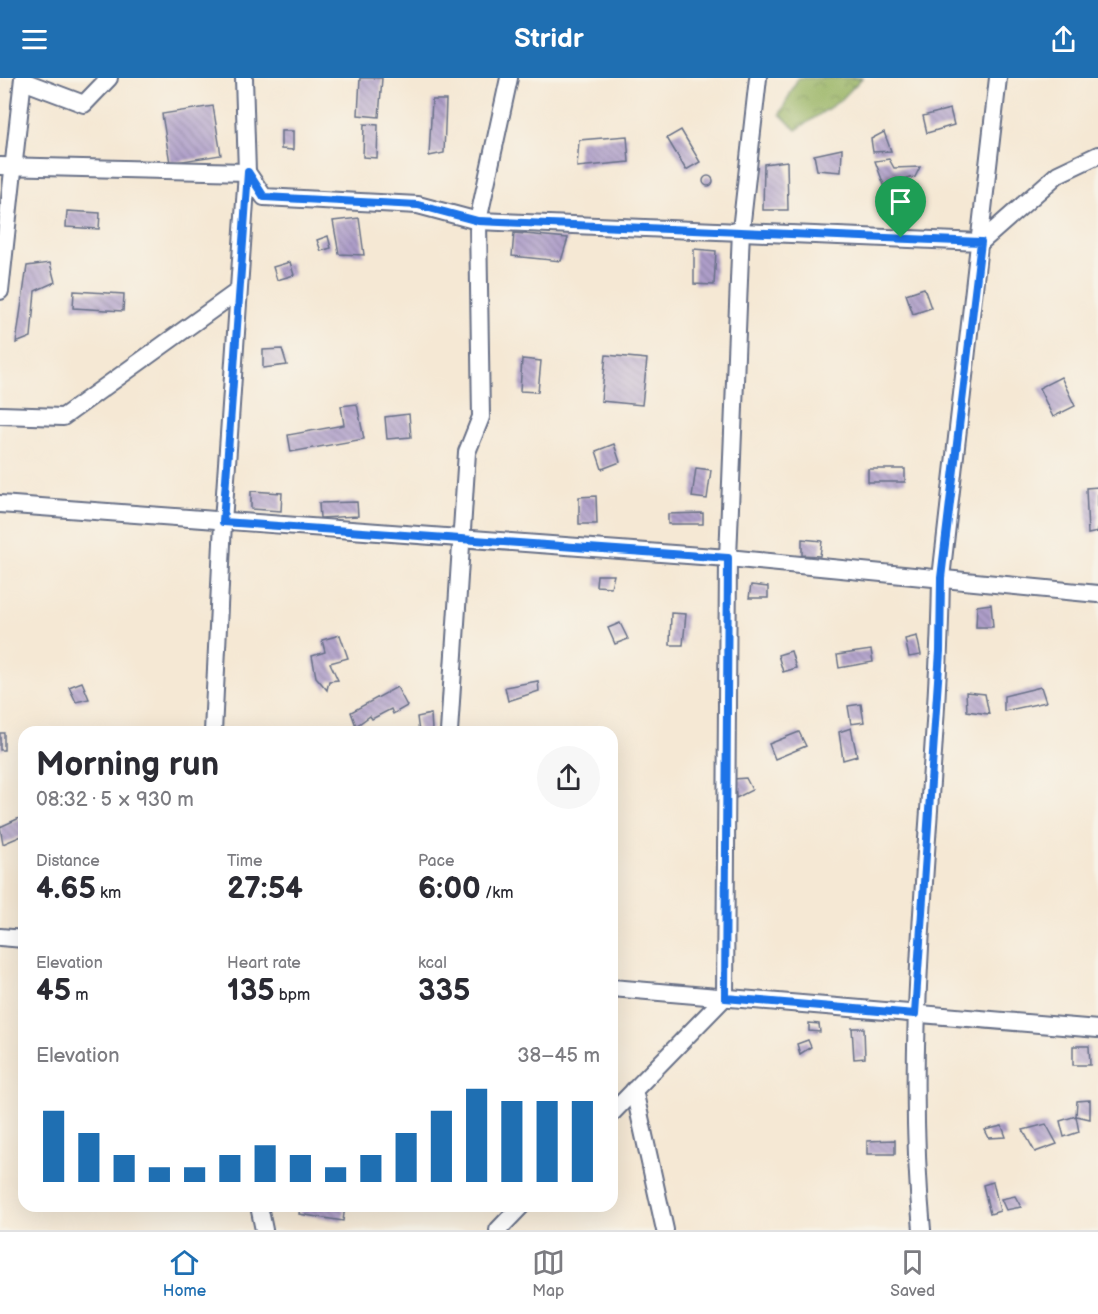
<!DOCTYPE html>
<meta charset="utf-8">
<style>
body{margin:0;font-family:"Balsamiq Sans",sans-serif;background:#f7f7f7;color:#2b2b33;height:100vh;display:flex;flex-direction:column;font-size:22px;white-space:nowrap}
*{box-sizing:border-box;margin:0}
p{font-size:20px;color:#7c7c81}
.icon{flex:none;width:33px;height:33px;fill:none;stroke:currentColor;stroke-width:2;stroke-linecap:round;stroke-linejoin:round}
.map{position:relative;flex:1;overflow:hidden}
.side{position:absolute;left:18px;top:648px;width:600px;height:486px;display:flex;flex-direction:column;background:#fff;border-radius:18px;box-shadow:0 6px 24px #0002}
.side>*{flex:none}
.pin{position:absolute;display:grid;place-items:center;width:51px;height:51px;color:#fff;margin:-62px -26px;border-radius:50% 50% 50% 0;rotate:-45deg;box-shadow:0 0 6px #0007}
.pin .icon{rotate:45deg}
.round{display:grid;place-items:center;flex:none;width:63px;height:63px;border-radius:32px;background:#f7f7f7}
.headline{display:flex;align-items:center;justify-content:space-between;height:102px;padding:0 18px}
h1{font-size:33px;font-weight:600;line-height:45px}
.figures{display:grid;grid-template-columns:repeat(3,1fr);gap:9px;height:102px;padding:6px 18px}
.figures div{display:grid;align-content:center}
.figures b{font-size:30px;font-weight:600}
.figures small{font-size:16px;font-weight:400}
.figures p{font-size:16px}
.chart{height:168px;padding:12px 18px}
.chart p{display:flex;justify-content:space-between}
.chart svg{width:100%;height:108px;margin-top:6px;stroke:#1f6fb2;stroke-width:6}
header{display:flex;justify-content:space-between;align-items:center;height:78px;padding:0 18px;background:#1f6fb2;color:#fff;font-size:27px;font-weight:600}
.tabs{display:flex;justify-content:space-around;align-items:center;height:84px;border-top:2px solid #e1e1e2;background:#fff;font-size:16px;color:#7c7c81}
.tabs a{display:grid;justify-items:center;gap:3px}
.tabs .on{color:#1f6fb2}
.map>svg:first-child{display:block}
.forest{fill:url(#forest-crowns);stroke:#5b7263;stroke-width:1.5}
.building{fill:url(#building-back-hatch)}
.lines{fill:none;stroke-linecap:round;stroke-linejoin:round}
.street-casing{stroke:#677087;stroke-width:20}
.street{stroke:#fff;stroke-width:16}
.route-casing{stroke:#fff;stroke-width:12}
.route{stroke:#1a73e8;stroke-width:8}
</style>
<header><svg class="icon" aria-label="menu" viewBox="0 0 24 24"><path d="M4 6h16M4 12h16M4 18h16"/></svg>Stridr<svg class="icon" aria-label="share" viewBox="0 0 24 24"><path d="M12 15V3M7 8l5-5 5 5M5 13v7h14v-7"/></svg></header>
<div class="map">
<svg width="1098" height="1152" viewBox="0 0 1098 1152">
<defs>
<pattern id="forest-crowns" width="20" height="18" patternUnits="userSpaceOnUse" patternTransform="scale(1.5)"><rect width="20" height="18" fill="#9bb668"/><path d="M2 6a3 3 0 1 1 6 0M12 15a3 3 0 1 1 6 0" fill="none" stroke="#7e9459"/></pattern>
<pattern id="building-back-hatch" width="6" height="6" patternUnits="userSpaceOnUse" patternTransform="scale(1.5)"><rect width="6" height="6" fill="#ae9ec9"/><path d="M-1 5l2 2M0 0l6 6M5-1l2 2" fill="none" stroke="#8d81a6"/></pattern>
</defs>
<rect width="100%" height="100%" fill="#f7f3e8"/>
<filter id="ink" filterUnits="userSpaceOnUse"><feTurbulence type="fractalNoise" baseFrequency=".0167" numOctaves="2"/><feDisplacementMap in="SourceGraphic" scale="12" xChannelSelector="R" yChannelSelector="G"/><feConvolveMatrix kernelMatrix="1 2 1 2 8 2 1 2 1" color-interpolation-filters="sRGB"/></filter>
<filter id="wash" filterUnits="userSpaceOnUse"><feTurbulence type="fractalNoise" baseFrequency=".008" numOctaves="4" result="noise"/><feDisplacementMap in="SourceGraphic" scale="24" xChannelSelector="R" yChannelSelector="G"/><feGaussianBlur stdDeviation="1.35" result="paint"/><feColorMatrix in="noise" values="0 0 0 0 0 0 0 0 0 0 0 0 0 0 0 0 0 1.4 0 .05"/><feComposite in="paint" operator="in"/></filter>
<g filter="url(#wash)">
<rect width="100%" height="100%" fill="#f5e8d4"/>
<polygon class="forest" points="798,0 862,0 841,22 796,52 780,36"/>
<g id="blocks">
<g class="building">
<polygon points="360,0 382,0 379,39 358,37"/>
<polygon points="432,22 446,22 444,75 429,78"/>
<polygon points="213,28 221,77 170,85 162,36"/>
<polygon points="950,31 954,47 927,55 923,38"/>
<polygon points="364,46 378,47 377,80 363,79"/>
<polygon points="681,52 700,84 686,92 667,60"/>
<polygon points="281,53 293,53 293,72 281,71"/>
<polygon points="884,54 891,73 873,74 871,61"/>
<polygon points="627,58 629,84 577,89 579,62"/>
<polygon points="842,71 841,94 817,92 814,77"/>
<polygon points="889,81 894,90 920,89 915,99 899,102 900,110 887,115 875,83"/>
<polygon points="787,83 788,132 763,132 764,86"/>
<circle cx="708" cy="103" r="5"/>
<polygon points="67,133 100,135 99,151 66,149"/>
<polygon points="359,140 364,177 339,176 333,143"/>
<polygon points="514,155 568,160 561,183 512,178"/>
<polygon points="328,158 331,170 321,173 317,162"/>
<polygon points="694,171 716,173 714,207 694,206"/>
<polygon points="290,184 294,197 277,202 273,189"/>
<polygon points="50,185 55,204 35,213 31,259 16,265 27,188"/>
<polygon points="924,210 931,230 913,236 906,216"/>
<polygon points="74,213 124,216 123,233 73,230"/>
<polygon points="282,271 287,287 263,290 263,272"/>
<polygon points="606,277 647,281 642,327 601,323"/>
<polygon points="522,281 541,283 538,314 520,313"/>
<polygon points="1061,299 1075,328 1053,339 1039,310"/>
<polygon points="357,326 364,361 291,374 288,357 344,347 341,328"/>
<polygon points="409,336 411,359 387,361 385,339"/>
<polygon points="614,366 620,384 602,391 596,373"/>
<polygon points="696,390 711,392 707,421 692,419"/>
<rect x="868" y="391" width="37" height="13"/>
<polygon points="1098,409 1098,454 1088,456 1086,410"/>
<polygon points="251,413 282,415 281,433 251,431"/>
<polygon points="596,418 597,446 579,446 579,419"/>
<polygon points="357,424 358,438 320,440 319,425"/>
<polygon points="703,435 703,446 668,446 668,436"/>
<polygon points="802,461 822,463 820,478 802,477"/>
<polygon points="597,497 614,497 611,509 596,508"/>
<polygon points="751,507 768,509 768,520 749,520"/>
<polygon points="991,526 993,549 976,549 977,528"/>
<polygon points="671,535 686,536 683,567 670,567"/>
<polygon points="620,545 628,561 615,566 608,550"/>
<polygon points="340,557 348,580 330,585 338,602 329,603 327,612 316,599 312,578 325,574 322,562"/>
<polygon points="917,558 921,577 909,579 905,561"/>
<polygon points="871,572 873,584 839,590 837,577"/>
<polygon points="791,573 796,590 783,594 778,577"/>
<polygon points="538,603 539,613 508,623 505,609"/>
<polygon points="82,604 89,621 76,624 69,609"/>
<polygon points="397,609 407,628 393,636 391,631 372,641 370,638 356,648 351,634"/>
<polygon points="1041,609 1046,624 1004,633 1004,618"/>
<polygon points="966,614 985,616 989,636 967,633"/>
<polygon points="861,626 864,644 851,646 848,628"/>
<polygon points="431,636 432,652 419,654 417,639"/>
<polygon points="851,650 857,678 843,682 839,654"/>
<polygon points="234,651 251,652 251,654 234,654"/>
<polygon points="799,654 806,668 775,681 769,666"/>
<rect x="0" y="655" width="4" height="17"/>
<polygon points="746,700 752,712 736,720 734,701"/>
<polygon points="24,738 24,757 3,766 0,749"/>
<polygon points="809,945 819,946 820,954 809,953"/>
<polygon points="852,950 864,950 865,980 854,981"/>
<polygon points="808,962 811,969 800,976 797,966"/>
<polygon points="1073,968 1089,968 1090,987 1073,987"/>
<polygon points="1090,1022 1090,1041 1076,1038 1077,1023"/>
<polygon points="1076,1038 1079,1054 1064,1059 1060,1043"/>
<polygon points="1046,1046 1057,1066 1035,1074 1023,1052"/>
<polygon points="1002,1048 1006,1059 989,1060 985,1052"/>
<polygon points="895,1062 895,1076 867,1076 867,1063"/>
<polygon points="993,1104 1000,1133 990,1136 983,1107"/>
<polygon points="1015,1118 1021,1129 1006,1132 1001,1121"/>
<polygon points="300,1128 345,1128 343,1143 299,1136"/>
</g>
</g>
</g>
<g filter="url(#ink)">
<use href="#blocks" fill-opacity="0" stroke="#677087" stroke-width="1.5"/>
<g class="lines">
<g class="street-casing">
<g id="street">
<polyline points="23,3 84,26 109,0"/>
<polyline points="0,88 247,94 264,119 418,127 478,143 981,164 1058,96 1098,77"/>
<polyline points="0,213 23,0"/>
<polyline points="0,337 63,339 238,213"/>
<polyline points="0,426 728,480 1098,516"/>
<polyline points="213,654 223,444 247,94 244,0"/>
<polyline points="449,654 467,374 481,339 478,143 509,0"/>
<polyline points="0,859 24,861"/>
<polyline points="612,910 1098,951"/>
<polyline points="634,1012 665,1152"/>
<polyline points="612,1035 725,919 728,480 741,152 758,0"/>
<polyline points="259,1128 264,1152"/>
<polyline points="498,1152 521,1128"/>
<path d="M922,1152C901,933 938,718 941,500L998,0"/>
</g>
</g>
<use href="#street" class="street"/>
</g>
</g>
<g class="lines" filter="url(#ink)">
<g class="route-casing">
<polygon id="route" points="248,94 264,119 418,127 478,143 981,164 941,500 940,573 915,936 725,920 728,480 223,444"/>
</g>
<use href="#route" class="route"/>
</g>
</svg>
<div class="pin" style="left:901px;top:160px;background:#1e9e55"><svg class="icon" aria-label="arrive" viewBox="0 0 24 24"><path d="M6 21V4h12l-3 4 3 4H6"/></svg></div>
<section class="side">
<div class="headline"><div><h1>Morning run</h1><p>08:32 · 5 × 930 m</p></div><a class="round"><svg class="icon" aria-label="share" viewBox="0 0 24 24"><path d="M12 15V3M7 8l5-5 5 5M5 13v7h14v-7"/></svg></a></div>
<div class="figures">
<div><p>Distance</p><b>4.65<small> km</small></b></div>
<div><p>Time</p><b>27:54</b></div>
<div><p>Pace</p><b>6:00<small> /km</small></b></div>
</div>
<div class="figures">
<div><p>Elevation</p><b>45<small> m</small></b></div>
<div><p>Heart rate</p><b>135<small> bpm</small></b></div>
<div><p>kcal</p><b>335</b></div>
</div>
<div class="chart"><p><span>Elevation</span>38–45 m</p>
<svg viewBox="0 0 160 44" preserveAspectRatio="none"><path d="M5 44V15M15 44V24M25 44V33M35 44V38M45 44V38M55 44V33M65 44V29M75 44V33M85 44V38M95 44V33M105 44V24M115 44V15M125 44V6M135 44V11M145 44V11M155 44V11"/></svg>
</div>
</section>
</div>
<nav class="tabs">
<a class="on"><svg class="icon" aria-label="home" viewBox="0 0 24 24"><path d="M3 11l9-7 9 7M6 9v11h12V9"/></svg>Home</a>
<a><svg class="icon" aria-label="map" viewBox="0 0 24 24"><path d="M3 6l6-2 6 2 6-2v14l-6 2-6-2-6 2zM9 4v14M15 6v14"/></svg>Map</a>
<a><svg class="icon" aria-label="saved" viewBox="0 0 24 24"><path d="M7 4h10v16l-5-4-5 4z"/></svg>Saved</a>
</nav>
